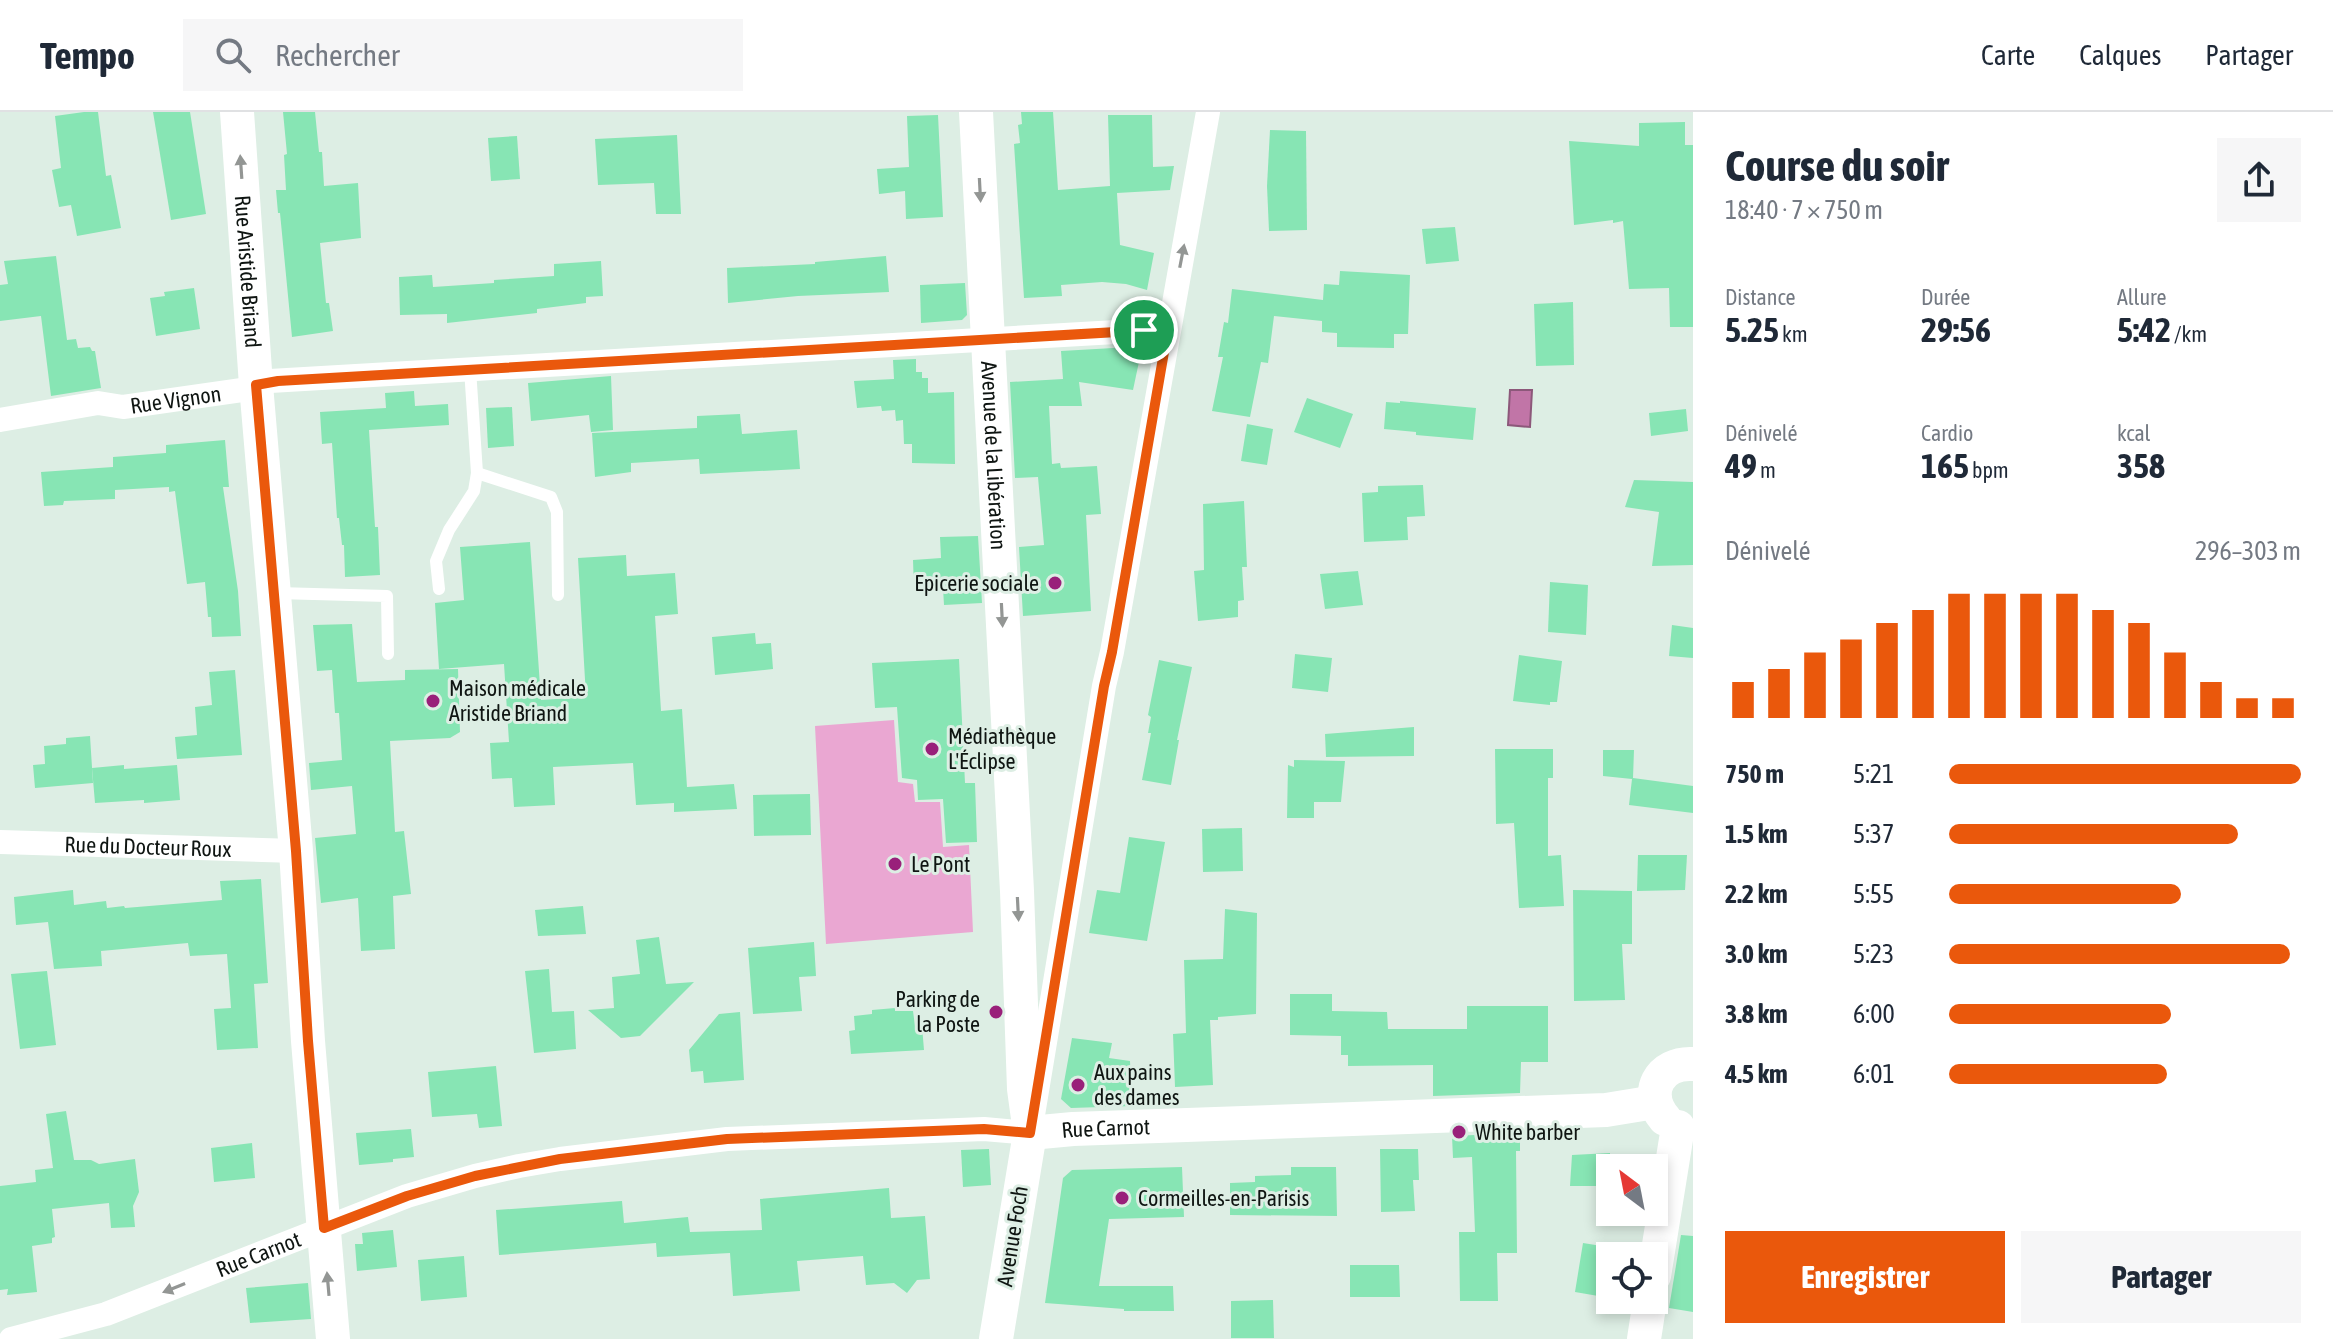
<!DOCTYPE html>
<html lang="fr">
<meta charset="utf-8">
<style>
body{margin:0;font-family:"Asap Condensed",sans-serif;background:#f6f6f7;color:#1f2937;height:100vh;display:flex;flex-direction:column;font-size:30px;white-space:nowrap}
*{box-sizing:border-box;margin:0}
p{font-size:26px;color:#747a83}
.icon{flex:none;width:44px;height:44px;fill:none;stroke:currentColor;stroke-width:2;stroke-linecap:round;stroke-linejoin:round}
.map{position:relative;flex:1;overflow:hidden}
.details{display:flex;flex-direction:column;background:#fff;width:640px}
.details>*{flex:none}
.needle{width:52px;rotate:328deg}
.tools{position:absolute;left:1596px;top:1042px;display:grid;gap:16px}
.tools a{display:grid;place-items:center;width:72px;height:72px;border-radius:0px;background:#fff;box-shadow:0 4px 12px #0003;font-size:40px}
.pin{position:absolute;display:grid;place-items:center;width:68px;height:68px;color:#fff;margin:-34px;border:4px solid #fff;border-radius:50%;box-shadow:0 2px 8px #0007}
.round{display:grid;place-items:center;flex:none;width:84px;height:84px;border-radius:0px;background:#f6f6f7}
.headline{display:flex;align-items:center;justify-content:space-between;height:136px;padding:0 32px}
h1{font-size:44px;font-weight:700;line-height:60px}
.stats{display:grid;grid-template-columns:repeat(3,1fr);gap:12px;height:136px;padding:8px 32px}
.stats div{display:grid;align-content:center}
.stats b{font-size:34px;font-weight:700}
.stats small{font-size:22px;font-weight:400}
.stats p{font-size:22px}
.chart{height:224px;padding:16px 32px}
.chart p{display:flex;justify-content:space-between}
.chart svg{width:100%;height:144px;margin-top:8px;stroke:#ea580c;stroke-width:6}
.cta{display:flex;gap:16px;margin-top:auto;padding:16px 32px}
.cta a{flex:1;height:92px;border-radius:0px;background:#ea580c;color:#fff;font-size:32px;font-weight:700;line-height:92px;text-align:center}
.cta a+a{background:#f6f6f7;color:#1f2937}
ul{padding:0 32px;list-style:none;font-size:26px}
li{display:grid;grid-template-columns:128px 96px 1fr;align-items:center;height:60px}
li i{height:20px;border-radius:10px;background:#ea580c}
header{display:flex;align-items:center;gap:48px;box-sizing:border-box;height:112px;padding:0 40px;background:#fff;border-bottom:2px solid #e0e1e3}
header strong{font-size:38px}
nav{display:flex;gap:44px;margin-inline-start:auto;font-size:28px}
.search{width:560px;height:72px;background:#f6f6f7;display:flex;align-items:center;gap:20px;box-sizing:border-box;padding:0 28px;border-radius:0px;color:#747a83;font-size:30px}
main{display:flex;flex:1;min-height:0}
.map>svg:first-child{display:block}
.green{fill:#eaa7d2}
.water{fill:#c175a7;stroke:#8c587a;stroke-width:2}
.building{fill:#87e5b4}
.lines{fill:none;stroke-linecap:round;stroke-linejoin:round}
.lane{stroke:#fff;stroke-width:12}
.street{stroke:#fff;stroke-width:24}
.secondary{stroke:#fff;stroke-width:34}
.oneway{fill:#939694}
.route-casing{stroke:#fff;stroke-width:16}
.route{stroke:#ea580c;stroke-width:10}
.poi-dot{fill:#99207a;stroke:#ddeee4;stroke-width:3}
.labels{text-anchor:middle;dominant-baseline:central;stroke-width:6;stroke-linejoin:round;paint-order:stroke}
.street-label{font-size:22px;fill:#0f1512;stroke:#ddeee4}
.poi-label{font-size:22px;fill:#0f1512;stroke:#ddeee4;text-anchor:start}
</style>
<header>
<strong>Tempo</strong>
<div class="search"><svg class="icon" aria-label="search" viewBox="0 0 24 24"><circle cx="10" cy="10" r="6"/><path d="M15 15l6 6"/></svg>Rechercher</div>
<nav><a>Carte</a><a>Calques</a><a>Partager</a></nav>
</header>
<main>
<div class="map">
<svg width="1693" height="1227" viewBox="0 0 1693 1227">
<rect width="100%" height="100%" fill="#ddeee4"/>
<polygon class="green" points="894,608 898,670 913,672 915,690 940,690 943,735 969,733 973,820 826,832 815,614"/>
<polygon class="water" points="1510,278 1532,278 1530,315 1508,313"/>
<g class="building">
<polygon points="84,0 98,0 106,64 111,63 121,116 77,124 71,93 59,95 52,58 61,56 55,4"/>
<polygon points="153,0 190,0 206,102 171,108"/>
<polygon points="283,0 315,0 319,40 322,40 324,74 358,71 361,126 320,131 326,191 329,191 333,219 292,225 280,101 278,101 276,78 286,78 284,43 287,42"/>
<polygon points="1021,0 1053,0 1058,78 1110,74 1108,3 1152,3 1153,55 1174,54 1170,78 1117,81 1120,133 1154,141 1147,178 1126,172 1102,170 1061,173 1062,184 1024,186 1014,32 1020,31 1018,13 1022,12"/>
<polygon points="938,3 943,105 906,107 905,79 879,82 877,57 909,55 907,4"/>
<polygon points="1685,10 1685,33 1693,33 1693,215 1670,215 1669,176 1629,177 1623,109 1613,111 1613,108 1574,113 1569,29 1639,34 1639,11"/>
<polygon points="1270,18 1306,19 1307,118 1269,119 1267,74"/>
<polygon points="677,23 681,102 656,102 654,71 598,73 595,27"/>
<polygon points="517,24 520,67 491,69 488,26"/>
<polygon points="1455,115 1459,149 1426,152 1422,117"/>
<polygon points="56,144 67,228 76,227 78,236 90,235 92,239 95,239 101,276 51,284 41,204 0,209 0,173 8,172 4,149"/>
<polygon points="886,144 889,180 798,184 728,191 727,156 815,152 815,150"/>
<polygon points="601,149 603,184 586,185 586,191 537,197 537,201 447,211 447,202 400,203 399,165 432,163 433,175 494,171 494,168 554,164 554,152"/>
<polygon points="1340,159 1410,163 1408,222 1394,222 1394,236 1337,235 1337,221 1322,220 1322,209 1274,204 1268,251 1261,250 1250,305 1212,299 1223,245 1218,245 1224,210 1228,211 1232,177 1323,188 1324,172 1339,173"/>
<polygon points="965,171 967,203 962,208 921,211 920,173"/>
<polygon points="194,176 200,217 156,224 150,186 165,184 164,180"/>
<polygon points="1573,190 1574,253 1536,254 1534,192"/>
<polygon points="1131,235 1140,245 1133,278 1079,270 1082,294 1049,294 1052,352 1060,351 1061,356 1097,354 1101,402 1086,403 1091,499 1023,504 1019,435 1044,433 1038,365 1015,366 1010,270 1063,267 1061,239"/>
<polygon points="916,247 916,260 922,260 922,266 928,266 928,281 954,280 955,352 912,351 912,332 904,332 903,308 896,309 895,298 882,299 881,294 857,296 854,269 894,267 893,248"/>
<polygon points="611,264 613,318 591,320 589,303 531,309 528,271"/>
<polygon points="414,279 415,294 448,292 449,313 369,318 375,415 378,415 380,463 345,465 344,433 342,433 339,406 337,406 332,331 322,332 320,300 386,296 385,281"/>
<polygon points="1307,286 1353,302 1340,336 1294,320"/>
<polygon points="1400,289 1476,296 1473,328 1416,323 1416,320 1384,317 1386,290 1400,291"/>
<polygon points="512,295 514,334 488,336 486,296"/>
<polygon points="1686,297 1688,319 1651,324 1649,301"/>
<polygon points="740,302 742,322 797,318 800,357 700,362 699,347 631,351 631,360 595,365 592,321 697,316 697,304"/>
<polygon points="1247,312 1273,317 1267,353 1241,349"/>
<polygon points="225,328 229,375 223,375 238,479 241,524 212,525 211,505 208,505 205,470 187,472 175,379 169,380 169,375 115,378 115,387 64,389 63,393 44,394 41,360 113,355 113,345 166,341 166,333"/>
<polygon points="1634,368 1693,370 1693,453 1652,454 1659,400 1625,395"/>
<polygon points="1423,373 1425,404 1407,405 1408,428 1364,430 1362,381 1378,380 1378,374"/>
<polygon points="1244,389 1247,455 1242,455 1244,488 1238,489 1238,505 1198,509 1194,459 1204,458 1203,392"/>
<polygon points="978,424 982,491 944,493 943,476 914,477 913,448 941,446 940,425"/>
<polygon points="530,430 541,588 586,585 578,446 626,443 627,464 675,461 678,502 655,504 661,599 682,597 687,675 734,672 737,697 674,700 674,691 636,693 633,651 553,655 555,693 514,695 512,666 492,667 490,631 509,630 504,552 439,557 435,491 464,488 460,435"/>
<polygon points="1358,459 1363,493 1325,497 1320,462"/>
<polygon points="1550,470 1588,473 1586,523 1548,520"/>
<polygon points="352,512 357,570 405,568 405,558 458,557 460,620 450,626 390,629 395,720 404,719 411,782 393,784 395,837 361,839 358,786 321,791 315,726 356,722 352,674 311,678 309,651 342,648 339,601 335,601 332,558 317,559 313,513"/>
<polygon points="1672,513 1693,516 1693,546 1669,544"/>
<polygon points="755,521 756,532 771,531 773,557 715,563 712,525"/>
<polygon points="1295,542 1332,546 1328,580 1292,576"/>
<polygon points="1519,543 1562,549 1557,590 1550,590 1550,593 1513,589"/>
<polygon points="959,547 965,671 975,671 977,730 946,731 943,687 918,688 917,668 902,666 897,595 875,596 872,551"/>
<polygon points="1159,548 1192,555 1177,628 1179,628 1171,673 1142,668 1151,621 1148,621 1151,605 1148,603"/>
<polygon points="235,558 242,643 177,647 175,625 197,623 195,595 212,593 209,560"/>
<polygon points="1414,615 1414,644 1326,645 1325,622"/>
<polygon points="90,624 93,671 35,676 33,653 45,652 44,634 66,632 66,626"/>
<polygon points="1495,637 1553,637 1553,666 1548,666 1548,744 1561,743 1564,794 1519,796 1514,711 1496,712"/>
<polygon points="1603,638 1634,638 1633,666 1693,674 1693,701 1629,693 1632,667 1603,664"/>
<polygon points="1294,648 1345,649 1341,690 1314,690 1314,706 1287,706 1288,653 1294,655"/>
<polygon points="124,653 124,657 177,653 180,688 144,691 144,688 95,691 92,656"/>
<polygon points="810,682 811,723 754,724 753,683"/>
<polygon points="1242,716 1243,759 1203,760 1202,717"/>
<polygon points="1129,725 1165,730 1147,829 1089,821 1097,778 1120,781"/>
<polygon points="1638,743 1687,743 1685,778 1637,779"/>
<polygon points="261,767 268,871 254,872 258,936 217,938 214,897 231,896 227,842 190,844 188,831 101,839 102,854 54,857 48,810 16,813 14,785 73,778 74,793 106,789 107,796 124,794 125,796 222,788 220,769"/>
<polygon points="1573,778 1632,779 1632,832 1622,832 1625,888 1574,889"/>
<polygon points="583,794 586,822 538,824 535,798"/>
<polygon points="1225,797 1257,801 1256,902 1218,905 1218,908 1210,908 1213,973 1175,975 1173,922 1186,921 1184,848 1223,847"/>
<polygon points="659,825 666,872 694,870 640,924 621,926 588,898 614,896 612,865 640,862 636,828"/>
<polygon points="814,830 816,864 799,865 802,899 753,902 748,836"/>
<polygon points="549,857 552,900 574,899 576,937 534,941 525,859"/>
<polygon points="47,859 56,933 20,937 11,862"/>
<polygon points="1290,882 1332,882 1332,899 1387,900 1388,917 1467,917 1467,894 1548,894 1548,950 1521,950 1520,981 1433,984 1433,953 1348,954 1348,943 1341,943 1341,924 1290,923"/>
<polygon points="895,896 895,899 913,899 915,914 922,914 924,938 851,942 849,919 855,918 854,904 872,902 872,898"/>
<polygon points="740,900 744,968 704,971 703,959 691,960 689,938 719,902"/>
<polygon points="1072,926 1112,931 1109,946 1130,949 1132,994 1071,996 1061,987"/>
<polygon points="496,954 502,1014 479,1016 477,1002 432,1005 428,960"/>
<polygon points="66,999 74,1048 91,1048 99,1052 135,1047 139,1080 133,1094 135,1115 111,1116 109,1091 52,1097 55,1125 52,1126 52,1131 32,1134 37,1180 7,1183 8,1177 0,1178 0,1074 36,1070 35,1058 53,1056 46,1002"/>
<polygon points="411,1017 414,1045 393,1047 393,1050 359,1053 356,1021"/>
<polygon points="1520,1021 1520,1039 1516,1039 1517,1141 1497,1141 1498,1189 1460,1189 1459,1120 1475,1120 1472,1045 1453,1046 1452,1024"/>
<polygon points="252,1031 255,1066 214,1070 211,1036"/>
<polygon points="989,1037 991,1073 963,1075 961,1038"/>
<polygon points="1380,1037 1418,1037 1419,1068 1413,1068 1415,1099 1381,1100"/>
<polygon points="1610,1041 1610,1074 1570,1074 1572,1043"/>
<polygon points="1182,1055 1184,1105 1109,1107 1099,1174 1173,1174 1174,1199 1124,1199 1124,1197 1045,1191 1063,1066 1072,1058"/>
<polygon points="1291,1055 1336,1055 1337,1104 1230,1103 1230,1071 1255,1070 1255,1064 1291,1063"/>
<polygon points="889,1076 891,1106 925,1104 930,1167 917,1168 907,1181 894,1171 866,1173 863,1144 797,1149 800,1179 733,1184 730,1141 657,1145 656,1131 499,1143 496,1098 622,1089 624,1111 688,1105 690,1120 762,1118 760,1087"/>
<polygon points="393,1118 397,1155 357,1159 355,1132 363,1132 362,1121"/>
<polygon points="1681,1123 1693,1124 1693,1200 1669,1196"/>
<polygon points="1583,1131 1614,1136 1613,1144 1610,1144 1610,1186 1575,1180"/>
<polygon points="464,1144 467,1185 421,1189 418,1148"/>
<polygon points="1350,1153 1399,1153 1400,1185 1350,1185"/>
<polygon points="308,1171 311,1207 250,1211 246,1176"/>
<polygon points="1273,1188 1274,1226 1231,1226 1231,1189"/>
</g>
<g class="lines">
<g class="lane">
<polyline points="477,361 551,385 557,400 558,483"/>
<polyline points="439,477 436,449 449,418 474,379 477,361 470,257"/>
<polyline points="277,481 387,484 388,542"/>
</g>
<g class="street">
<path id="s1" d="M0,308L98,291L123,295L242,278L270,269L1168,217"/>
<path id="s2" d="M0,730L296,739"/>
<path id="s3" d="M11,1227L106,1202L407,1084L475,1064L519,1054L560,1047L727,1027L984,1017L1030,1021L1104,574L1112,540L1208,0"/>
</g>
<g class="secondary">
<path id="s4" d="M237,0L256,273L296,739L308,929L333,1227"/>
<path id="s5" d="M976,0L1017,779L1024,977L1030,1021L996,1227"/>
<path d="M1665,1007C1643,981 1659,950 1693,952"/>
<path id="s6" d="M1030,1021L1073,1017L1606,998L1655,990"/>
<polyline points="1654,1164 1678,1015"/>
<polyline points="1644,1227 1650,1188"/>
</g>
</g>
<defs><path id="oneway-solid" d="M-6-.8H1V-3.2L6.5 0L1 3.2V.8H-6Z" transform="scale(2)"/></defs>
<g class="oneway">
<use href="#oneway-solid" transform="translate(241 55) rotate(-94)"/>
<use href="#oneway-solid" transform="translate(980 78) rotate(87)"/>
<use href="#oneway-solid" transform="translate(1182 144) rotate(-79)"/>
<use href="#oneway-solid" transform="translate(1002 503) rotate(87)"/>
<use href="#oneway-solid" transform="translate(1018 797) rotate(87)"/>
<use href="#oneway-solid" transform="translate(328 1172) rotate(-95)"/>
<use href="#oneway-solid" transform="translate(174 1176) rotate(158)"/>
</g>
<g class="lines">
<g class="route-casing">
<polygon id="route" points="1168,217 1112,540 1104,574 1030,1021 984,1017 727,1027 560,1047 475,1064 407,1084 324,1116 308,929 296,739 256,273 278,269"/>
</g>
<use href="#route" class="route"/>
</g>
<g class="poi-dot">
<circle cx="1055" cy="471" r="8"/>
<circle cx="433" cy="589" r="8"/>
<circle cx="932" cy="637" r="8"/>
<circle cx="895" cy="752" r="8"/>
<circle cx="996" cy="900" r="8"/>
<circle cx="1078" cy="973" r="8"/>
<circle cx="1459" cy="1020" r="8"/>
<circle cx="1122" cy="1086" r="8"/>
</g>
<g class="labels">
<g class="street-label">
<text stroke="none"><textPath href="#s4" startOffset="160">Rue Aristide Briand</textPath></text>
<text stroke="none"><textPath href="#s1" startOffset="178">Rue Vignon</textPath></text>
<text stroke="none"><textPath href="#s5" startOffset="344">Avenue de la Libération</textPath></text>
<text stroke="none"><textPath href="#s2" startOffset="148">Rue du Docteur Roux</textPath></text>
<text stroke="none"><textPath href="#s6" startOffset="76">Rue Carnot</textPath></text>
<text transform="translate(1012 1124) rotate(-81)">Avenue Foch</text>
<text stroke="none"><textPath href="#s3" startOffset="262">Rue Carnot</textPath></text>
</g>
<g class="poi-label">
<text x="1039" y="471" text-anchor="end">Epicerie sociale</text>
<text x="449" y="576">Maison médicale<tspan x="449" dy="25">Aristide Briand</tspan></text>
<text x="948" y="624">Médiathèque<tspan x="948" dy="25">L'Éclipse</tspan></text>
<text x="911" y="752">Le Pont</text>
<text x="980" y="887" text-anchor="end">Parking de<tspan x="980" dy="25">la Poste</tspan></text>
<text x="1094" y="960">Aux pains<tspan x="1094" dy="25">des dames</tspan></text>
<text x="1475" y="1020">White barber</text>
<text x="1138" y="1086">Cormeilles-en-Parisis</text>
</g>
</g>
</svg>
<div class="tools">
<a><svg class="needle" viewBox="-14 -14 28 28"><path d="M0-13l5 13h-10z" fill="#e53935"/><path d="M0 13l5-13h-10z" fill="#747a83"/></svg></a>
<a><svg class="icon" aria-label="locate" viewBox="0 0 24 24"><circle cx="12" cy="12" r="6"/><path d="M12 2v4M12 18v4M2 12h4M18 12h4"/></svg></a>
</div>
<div class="pin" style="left:1144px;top:218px;background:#1e9e55"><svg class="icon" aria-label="arrive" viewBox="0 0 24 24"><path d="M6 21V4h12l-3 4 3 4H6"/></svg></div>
</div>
<section class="details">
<div class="headline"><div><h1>Course du soir</h1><p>18:40 · 7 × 750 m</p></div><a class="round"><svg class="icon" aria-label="share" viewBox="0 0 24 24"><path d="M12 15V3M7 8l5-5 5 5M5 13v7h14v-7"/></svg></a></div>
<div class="stats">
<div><p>Distance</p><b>5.25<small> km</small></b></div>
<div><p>Durée</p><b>29:56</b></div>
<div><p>Allure</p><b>5:42<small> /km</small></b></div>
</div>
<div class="stats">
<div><p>Dénivelé</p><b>49<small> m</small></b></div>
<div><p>Cardio</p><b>165<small> bpm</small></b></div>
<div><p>kcal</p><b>358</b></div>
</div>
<div class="chart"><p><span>Dénivelé</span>296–303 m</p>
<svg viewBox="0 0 160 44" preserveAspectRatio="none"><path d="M5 44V33M15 44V29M25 44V24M35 44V20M45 44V15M55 44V11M65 44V6M75 44V6M85 44V6M95 44V6M105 44V11M115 44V15M125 44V24M135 44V33M145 44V38M155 44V38"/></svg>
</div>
<ul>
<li><b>750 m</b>5:21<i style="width:100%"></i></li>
<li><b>1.5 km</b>5:37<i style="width:82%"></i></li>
<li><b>2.2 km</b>5:55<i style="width:66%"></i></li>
<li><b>3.0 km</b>5:23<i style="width:97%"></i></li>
<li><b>3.8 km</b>6:00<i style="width:63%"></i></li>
<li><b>4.5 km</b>6:01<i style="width:62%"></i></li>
</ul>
<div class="cta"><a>Enregistrer</a><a>Partager</a></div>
</section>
</main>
